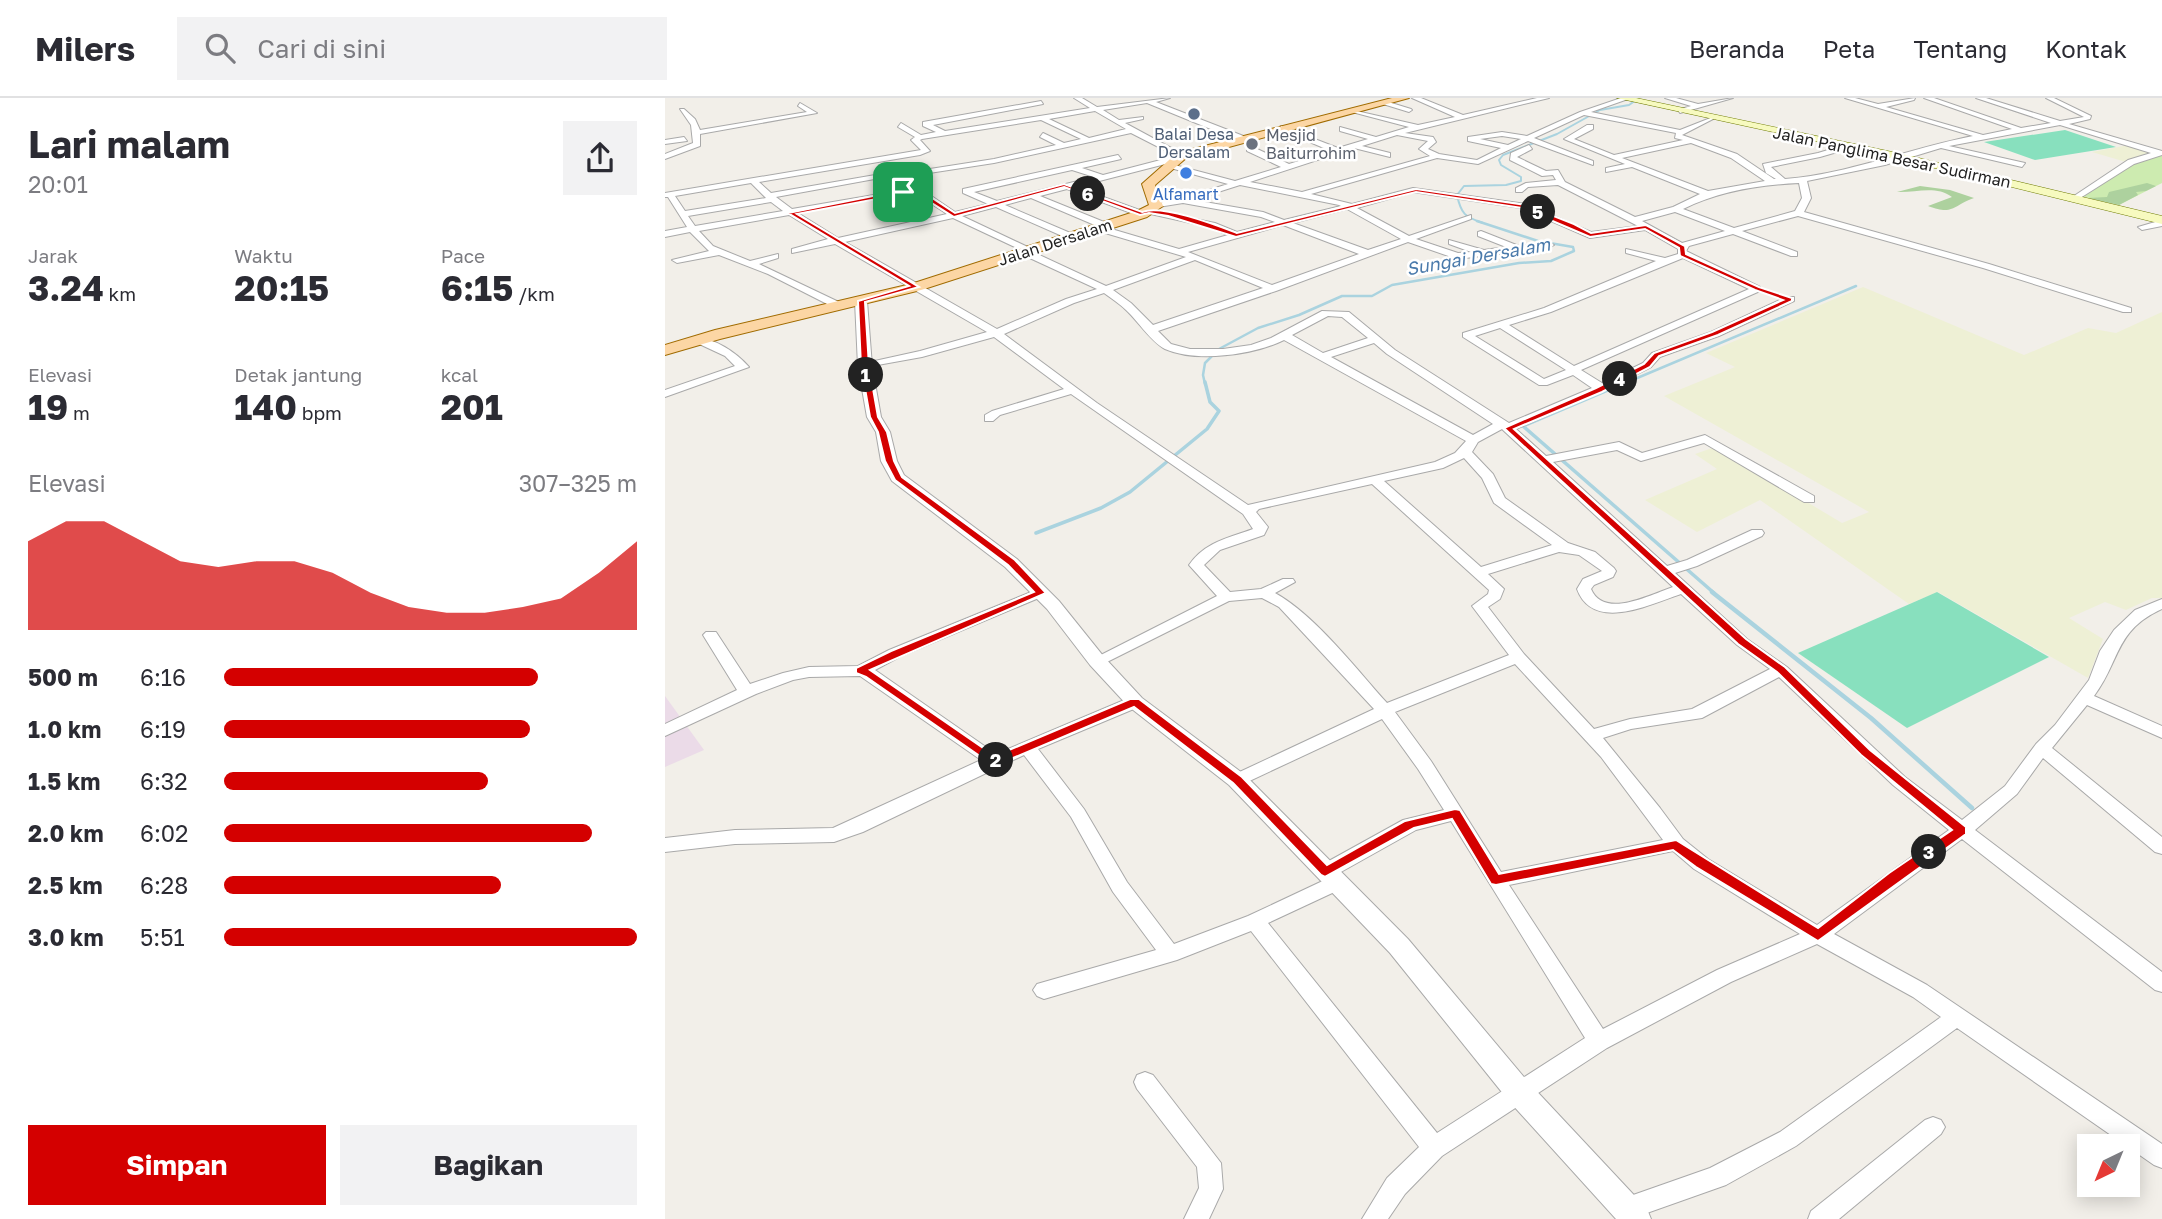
<!DOCTYPE html>
<html lang="id">
<meta charset="utf-8">
<style>
body{margin:0;font-family:"Golos Text",sans-serif;background:#f2f2f3;color:#2b2b33;height:100vh;display:flex;flex-direction:column;font-size:26px;white-space:nowrap}
*{box-sizing:border-box;margin:0}
p{font-size:23px;color:#7c7c81}
.icon{flex:none;width:38px;height:38px;fill:none;stroke:currentColor;stroke-width:2;stroke-linecap:round;stroke-linejoin:round}
.map{position:relative;flex:1;overflow:hidden}
.details{display:flex;flex-direction:column;background:#fff;width:665px}
.details>*{flex:none}
.needle{width:46px;rotate:223deg}
.fabs{position:absolute;left:1412px;top:1036px;display:grid;gap:14px}
.fabs a{display:grid;place-items:center;width:63px;height:63px;border-radius:0px;background:#fff;box-shadow:0 4px 18px #0003;font-size:35px}
.pin{position:absolute;display:grid;place-items:center;width:60px;height:60px;color:#fff;margin:-30px;border-radius:14px;box-shadow:0 4px 10px #0006}
.km{position:absolute;width:35px;height:35px;margin:-18px;border-radius:50%;background:#222;color:#fff;font-size:19px;line-height:35px;text-align:center}
.round{display:grid;place-items:center;flex:none;width:74px;height:74px;border-radius:0px;background:#f2f2f3}
.headline{display:flex;align-items:center;justify-content:space-between;height:119px;padding:0 28px}
h1{font-size:38px;font-weight:700;line-height:52px}
.metrics{display:grid;grid-template-columns:repeat(3,1fr);gap:10px;height:119px;padding:7px 28px}
.metrics div{display:grid;align-content:center}
.metrics b{font-size:35px;font-weight:700}
.metrics small{font-size:19px;font-weight:400}
.metrics p{font-size:19px}
.chart{height:196px;padding:14px 28px}
.chart p{display:flex;justify-content:space-between}
.chart svg{width:100%;height:126px;margin-top:7px;fill:#d40000;opacity:.7}
.primary-button{display:flex;gap:14px;margin-top:auto;padding:14px 28px}
.primary-button a{flex:1;height:80px;border-radius:0px;background:#d40000;color:#fff;font-size:28px;font-weight:700;line-height:80px;text-align:center}
.primary-button a+a{background:#f2f2f3;color:#2b2b33}
ul{padding:0 28px;list-style:none;font-size:23px}
li{display:grid;grid-template-columns:112px 84px 1fr;align-items:center;height:52px}
li i{height:18px;border-radius:9px;background:#d40000}
header{display:flex;align-items:center;gap:42px;box-sizing:border-box;height:98px;padding:0 35px;background:#fff;border-bottom:2px solid #e1e1e2}
header strong{font-size:33px}
nav{display:flex;gap:38px;margin-inline-start:auto;font-size:24px}
.search{width:490px;height:63px;background:#f2f2f3;display:flex;align-items:center;gap:18px;box-sizing:border-box;padding:0 24px;border-radius:0px;color:#7c7c81;font-size:26px}
main{display:flex;flex:1;min-height:0}
.map>svg:first-child{display:block}
.industrial{fill:#ebdbe8}
.farmland{fill:#eef0d5}
.grass{fill:#cdebb0}
.forest{fill:#add19e}
.pitch{fill:#88e0be}
.lines{fill:none;stroke-linecap:round;stroke-linejoin:round}
.stream-far3{stroke:#aad3df;stroke-width:2}
.stream-far2{stroke:#aad3df;stroke-width:2.5}
.stream-far1{stroke:#aad3df;stroke-width:3.5}
.stream{stroke:#aad3df;stroke-width:4.5}
.minor-casing{stroke:#a9a9a9;stroke-width:2}
.tertiary-casing{stroke:#a9a9a9;stroke-width:2}
.secondary-casing{stroke:#707d05;stroke-width:1}
.primary-casing{stroke:#a06b00;stroke-width:2}
.minor{fill:#fff;fill-rule:evenodd}
.tertiary{fill:#fff;fill-rule:evenodd}
.secondary{fill:#f7fabf;fill-rule:evenodd}
.primary{fill:#fcd6a4;fill-rule:evenodd}
.route{fill:#d40000;stroke:#fff;stroke-width:2;fill-rule:evenodd}
.service-dot{fill:#5c6f8a;stroke:#fff;stroke-width:2.5}
.worship-dot{fill:#6b7280;stroke:#fff;stroke-width:2.5}
.shop-dot{fill:#3f7fe0;stroke:#fff;stroke-width:2.5}
.labels{text-anchor:middle;dominant-baseline:central;stroke-width:5;stroke-linejoin:round;paint-order:stroke}
.far-service-label{font-size:16px;fill:#4e5e75;stroke:#fff}
.far-worship-label{font-size:16px;fill:#5b616d;stroke:#fff;text-anchor:start}
.far-street-label{font-size:16px;fill:#222;stroke:#fff}
.far-shop-label{font-size:16px;fill:#366cbe;stroke:#fff}
.far-water-label{font-size:18px;font-style:italic;fill:#4a7aab;stroke:#fff}
</style>
<header>
<strong>Milers</strong>
<div class="search"><svg class="icon" aria-label="search" viewBox="0 0 24 24"><circle cx="10" cy="10" r="6"/><path d="M15 15l6 6"/></svg>Cari di sini</div>
<nav><a>Beranda</a><a>Peta</a><a>Tentang</a><a>Kontak</a></nav>
</header>
<main>
<section class="details">
<div class="headline"><div><h1>Lari malam</h1><p>20:01</p></div><a class="round"><svg class="icon" aria-label="share" viewBox="0 0 24 24"><path d="M12 15V3M7 8l5-5 5 5M5 13v7h14v-7"/></svg></a></div>
<div class="metrics">
<div><p>Jarak</p><b>3.24<small> km</small></b></div>
<div><p>Waktu</p><b>20:15</b></div>
<div><p>Pace</p><b>6:15<small> /km</small></b></div>
</div>
<div class="metrics">
<div><p>Elevasi</p><b>19<small> m</small></b></div>
<div><p>Detak jantung</p><b>140<small> bpm</small></b></div>
<div><p>kcal</p><b>201</b></div>
</div>
<div class="chart"><p><span>Elevasi</span>307–325 m</p>
<svg viewBox="0 0 160 44" preserveAspectRatio="none"><path d="M0 44V13L10 6L20 6L30 13L40 20L50 22L60 20L70 20L80 24L90 31L100 36L110 38L120 38L130 36L140 33L150 24L160 13V44z"/></svg>
</div>
<ul>
<li><b>500 m</b>6:16<i style="width:76%"></i></li>
<li><b>1.0 km</b>6:19<i style="width:74%"></i></li>
<li><b>1.5 km</b>6:32<i style="width:64%"></i></li>
<li><b>2.0 km</b>6:02<i style="width:89%"></i></li>
<li><b>2.5 km</b>6:28<i style="width:67%"></i></li>
<li><b>3.0 km</b>5:51<i style="width:100%"></i></li>
</ul>
<div class="primary-button"><a>Simpan</a><a>Bagikan</a></div>
</section>
<div class="map">
<svg width="1497" height="1121" viewBox="0 0 1497 1121">
<rect width="100%" height="100%" fill="#f2efe9"/>
<polygon class="industrial" points="0,598 39,652 0,669"/>
<g class="farmland">
<polygon points="1464,47 1491,55 1461,64 1427,54"/>
<polygon points="1198,189 1359,257 1423,230 1451,235 1497,214 1497,500 1487,500 1461,512 1440,504 1404,520 1438,541 1423,580 1273,494 1244,506 1095,402 1032,434 980,402 1052,371 1030,356 1050,349 1177,425 1204,414 999,298 1070,269 1041,255"/>
</g>
<polygon class="grass" points="1497,54 1497,85 1454,107 1416,98 1459,68"/>
<g class="forest">
<polygon points="1482,85 1491,88 1481,93 1471,94 1473,97 1454,107 1423,100 1442,99 1444,94"/>
<path d="M1255,88L1285,92L1309,100C1288,107 1289,118 1263,108L1287,99C1271,87 1250,95 1232,94Z"/>
</g>
<g class="pitch">
<polygon points="1400,32 1451,49 1370,62 1319,44"/>
<polygon points="1272,494 1384,559 1242,630 1133,555"/>
</g>
<g class="lines">
<path class="stream-far3" d="M818,125C800,119 796,116 792,97L799,88L841,87L856,83V79L836,67L834,62L838,57L892,36L935,12L964,7L974,0"/>
<g class="stream-far2">
<polyline points="540,286 538,277 540,265 554,251 593,230 634,217 677,198 707,198 727,187 854,165 886,163 909,153 908,149 873,143 812,123"/>
<polyline points="958,286 1191,188"/>
</g>
<g class="stream-far1">
<polyline points="962,284 858,328 1049,495"/>
<polyline points="371,435 436,410 465,394 542,331 554,313 545,304 540,284"/>
</g>
<polyline class="stream" points="1047,494 1206,620 1307,710"/>
<g class="minor-casing">
<g id="minor">
<path d="M409,0H417L432,9L505,0L491,4L581,39V43H575L482,5L438,12L454,22L478,19V21L460,25L521,58L516,62L411,89L480,114V118H474L402,91L375,98L444,126L443,130L514,151L563,137L544,129L481,115V111L550,125L572,134L610,124L596,119L518,105L487,110V106L515,101L563,86L502,69V65L570,83L616,69L582,53V49H588L624,66L666,53L616,32V28L673,50L703,41L675,33V29L711,39L744,29L687,14V12L753,27L790,19L747,0H756L798,17L872,0H884L740,35L768,39L771,44L763,51L774,56L812,62L836,50L803,43V39L837,34L862,38L915,14L956,0L963,1L926,14L1015,32L1048,19V21L1017,37L1072,56L1109,81H1111L1101,75L1098,66L1153,55L1183,46L1186,50L1155,59L1106,69L1120,81C1185,76 1245,50 1308,38L1180,0H1190L1213,6L1250,0L1249,2L1221,9L1318,37L1347,31L1259,0H1269L1356,30L1386,25L1311,0H1321L1395,23L1419,19L1381,0H1389L1426,18L1425,21L1404,26L1497,53V57L1469,66L1412,102H1409V98L1463,62L1486,55L1395,27L1284,48L1360,65L1357,69L1276,50L1220,67L1142,83L1146,100L1139,114L1324,166L1466,210V214H1458L1318,170L1133,118L1077,133L1132,154V158H1126L1068,136L1024,148L1021,153L1095,189V193L916,272L937,285L978,265L987,255L1046,234L1121,199H1129V203L1054,238L995,259L986,269L940,292L851,331L881,358L954,344L977,355L1040,337L1149,398V404H1139L1039,345L976,363L952,352L888,364L1002,468L1022,462L1087,432H1097L1099,435L1097,438L1032,468L1010,475L1082,541L1122,569L1240,679L1297,722L1340,688L1371,646L1390,627L1424,582L1435,553L1449,532L1470,512L1497,501V511C1449,533 1456,562 1429,598L1497,628V640L1422,607L1387,650L1497,739V756L1490,754L1378,660L1352,696L1310,732L1497,874V894L1490,892L1297,741L1169,836L1262,887L1497,1046V1070L1489,1067L1292,930L1131,1048L1061,1087L965,1121L951,1119L948,1111L951,1103L1045,1070L1115,1034L1276,919L1248,899L1152,846L1066,884L942,950L777,1058L740,1096L723,1121H697L722,1080L754,1049L586,833L512,862L379,901L372,898L368,892L372,886L491,852L448,794L406,719L359,657L198,734L169,744L70,746L0,754V740L70,732L168,730L316,662L195,578L144,579L128,582L91,596L0,638V626L72,592L38,537L41,534H51L85,586L118,575L144,569L193,568L224,552L376,490L383,494L381,497L236,558L210,572L331,656L464,600H476L478,604L476,608L373,651L419,711L462,784L509,846L583,818L664,780L671,778L678,780L681,785L678,790L603,825L772,1035L920,940L786,723L751,732L667,779L660,781L653,779L650,774L653,769L738,722L779,712L753,671L717,621L578,686H566L563,682L566,678L709,611L614,509L597,500L564,503L438,566L432,568L424,563L552,498L524,467C540,444 563,440 588,431L578,416L406,296L335,317L328,323H320V317L327,313L399,291L329,239L257,259L196,270V266L255,253L322,234L170,146L127,155V151L163,141L124,117L34,133L48,148L85,163L113,156V160L94,166L178,206V210H170L103,176L54,157L12,165L7,162L44,153L25,134L0,139V133L22,129L3,99H0V95L256,52L246,42L250,39L233,29L236,25L256,37L271,34L258,28V24L376,3L378,6L268,27L280,33L425,10ZM430,13L461,31L424,40L384,21ZM919,17L1011,35L1010,40L1018,42L949,57L909,41L928,31V27H922L899,41L960,66L941,70V74L967,69L1035,96L1008,109L970,119L900,84L893,72L881,73L852,59L867,51L864,47L846,55L845,62L877,78L888,77L891,82L861,85L851,90V94H857L863,89L893,87L973,128L926,134L861,106L748,90L687,106L646,96L772,60L813,66L863,43L928,67V63L869,40ZM376,22L416,41L399,45L378,35L375,39L391,47L329,61L220,78L216,76L106,95L94,84L255,57L265,53L255,42L257,41ZM466,35L511,58L438,77L417,70L456,61L453,57L298,91V95L323,106L290,114L262,95L231,88L227,90L232,93L127,111L111,99L215,80L219,82L329,65ZM732,37L763,43L754,51L765,58L637,94L585,84L689,50L725,59V55L697,48ZM837,38L856,41L843,47L815,41ZM1026,45L1066,60L1100,83L1043,93L957,60ZM407,72L429,79L332,103L309,94ZM86,85L101,100L20,113L10,98ZM1134,85L1137,100L1130,113L1069,130L1018,111C1054,93 1094,87 1134,85ZM575,87L674,107L676,108L619,122L598,114L528,102ZM748,94L856,110L925,140L980,132L1013,151V156L1000,160L961,151V155L991,163L879,210L798,235V239L874,287H882L908,277L927,290L844,325L730,252L684,214L657,213L606,240L586,247L558,251H525L506,246L493,233L611,193L743,144L792,161L884,150L889,147L884,144L854,148L816,133L813,134V138L841,149L819,152L784,142V146L806,154L793,155L751,141L806,121V117L744,138L692,110ZM241,95L256,99L282,116L173,140L133,115ZM366,100L432,128L429,130L430,132L521,159L441,188L368,154L367,151L297,118L331,109L404,141H410V137L340,107ZM106,104L118,113L30,128L23,118ZM682,111L736,141L703,152L628,125ZM1010,114L1060,133L1017,145L977,123ZM288,120L356,152V156L432,191L401,201L332,231L180,144ZM618,127L694,156L607,187L523,154ZM1018,160L1084,191L909,268L844,227L886,214ZM530,162L598,190L488,227L466,205L448,192ZM439,195C447,201 455,206 461,212C473,223 486,244 500,251C532,265 589,257 619,242L801,343L790,355L770,364L583,407L432,305L339,236L409,205ZM663,218L677,219L703,240L658,255L627,237ZM835,230L901,272L879,281L810,238ZM709,245L722,256L828,326L808,337L666,259ZM837,331L839,333L1008,489C987,496 939,522 926,491L929,487L948,479L951,473L949,470L930,454L903,445L840,400L828,376L807,354L813,344ZM799,360L817,380L829,405L887,447L816,469L719,383L778,370ZM707,386L824,492L823,496L807,508L844,557L722,605C691,571 650,517 610,495L630,484L628,481H618L596,491L565,494L539,467L555,452L599,437L603,429L591,414L594,411ZM894,454L914,457L937,473L918,481L912,491C928,535 986,506 1016,496L1072,547L1105,571L1027,611L965,621L929,631L859,556L823,509L835,501L839,491L823,476ZM850,566L936,659L998,742L836,774L766,663L730,614ZM1114,579L1228,687L1284,732L1152,827L1043,761L1018,741L995,710L938,640L966,631L1037,620ZM1008,753L1029,771L1135,836L1052,872L938,931L844,787Z"/>
<polygon points="1000,0 1011,0 1033,6 1068,0 1015,15 1013,12 1026,8"/>
<polygon points="720,3 746,11 747,12 744,14 718,6"/>
<polygon points="135,5 152,15 35,36 35,48 0,61 0,56 28,45 26,27 15,11 19,11 30,21 35,32 142,14 133,8"/>
<polygon points="19,39 22,43 0,46 0,42"/>
<polygon points="1497,122 1497,128 1477,132 1473,129"/>
<path d="M30,240C49,239 72,255 84,269L0,299V292L70,268L60,258L30,244Z"/>
<polygon points="480,974 488,977 556,1065 558,1091 544,1121 519,1121 534,1090 532,1069 472,991 469,984 472,977"/>
<polygon points="1268,1019 1276,1022 1280,1029 1276,1036 1174,1121 1143,1121 1146,1113 1260,1022"/>
</g>
</g>
<g class="tertiary-casing">
<polygon id="tertiary" points="196,199 202,203 207,268 216,319 225,334 232,363 239,377 352,461 394,503 439,559 477,600 580,677 743,841 864,985 982,1111 986,1121 951,1121 844,1003 725,855 564,687 463,608 425,567 382,511 340,469 227,383 216,363 211,334 202,319 193,268 190,203"/>
</g>
<g class="secondary-casing">
<polygon id="secondary" points="952,0 971,0 1237,56 1497,118 1497,126 1237,62"/>
</g>
<g class="primary-casing">
<polygon id="primary" points="727,0 744,0 520,61 490,87 498,108 482,119 256,192 55,241 0,257 0,247 50,232 246,186 472,113 484,107 477,86 512,55"/>
</g>
<use href="#minor" class="minor"/>
<use href="#tertiary" class="tertiary"/>
<use href="#secondary" class="secondary"/>
<use href="#primary" class="primary"/>
</g>
<path class="route" d="M399,86L477,114C497,106 551,127 572,135L751,91L861,107L909,126L926,135L981,127L1020,148L1021,156L1094,189L1127,200V203L1053,237L994,258L985,269L937,294L849,331L1081,541L1120,569L1205,652L1301,729V736L1153,843L1031,769L1008,752L831,787L826,786L787,721L749,730L660,779L656,777L568,685L469,609L329,668L201,579L191,575V570L226,553L369,494L343,467L230,382L220,363L213,334L205,319L196,268L193,203L244,188L123,115L238,92L261,96L290,115ZM399,89L475,117L484,115L503,118L571,139L751,94L857,110L925,139L980,131L1014,150L1015,158L1090,192L1118,202L1047,234L989,255L979,266L931,290L839,330L1073,546L1112,574L1196,657L1287,732L1224,775L1153,830L1011,742L834,776L795,712L790,711L740,723L662,767L577,679L474,601H465L330,658L205,572L381,495L350,462L237,379L229,363L222,334L213,319L204,268L200,204L254,189L132,116L238,96L257,99L289,119Z"/>
<circle class="service-dot" cx="529" cy="16" r="7"/>
<circle class="worship-dot" cx="587" cy="46" r="7"/>
<circle class="shop-dot" cx="521" cy="75" r="7"/>
<g class="labels">
<g class="far-service-label">
<text x="529" y="36">Balai Desa<tspan x="529" dy="18">Dersalam</tspan></text>
</g>
<g class="far-worship-label">
<text x="601" y="37">Mesjid<tspan x="601" dy="18">Baiturrohim</tspan></text>
</g>
<g class="far-street-label">
<text transform="translate(1227 59) rotate(12)">Jalan Panglima Besar Sudirman</text>
<text transform="translate(390 144) rotate(-18)">Jalan Dersalam</text>
</g>
<g class="far-shop-label">
<text x="521" y="96">Alfamart</text>
</g>
<g class="far-water-label">
<text transform="translate(813 158) rotate(-10)">Sungai Dersalam</text>
</g>
</g>
</svg>
<div class="fabs">
<a><svg class="needle" viewBox="-14 -14 28 28"><path d="M0-13l5 13h-10z" fill="#e53935"/><path d="M0 13l5-13h-10z" fill="#7c7c81"/></svg></a>
</div>
<div class="pin" style="left:238px;top:94px;background:#1e9e55"><svg class="icon" aria-label="arrive" viewBox="0 0 24 24"><path d="M6 21V4h12l-3 4 3 4H6"/></svg></div>
<b class="km" style="left:201px;top:277px">1</b>
<b class="km" style="left:331px;top:662px">2</b>
<b class="km" style="left:1264px;top:754px">3</b>
<b class="km" style="left:955px;top:281px">4</b>
<b class="km" style="left:873px;top:114px">5</b>
<b class="km" style="left:423px;top:96px">6</b>
</div>
</main>
